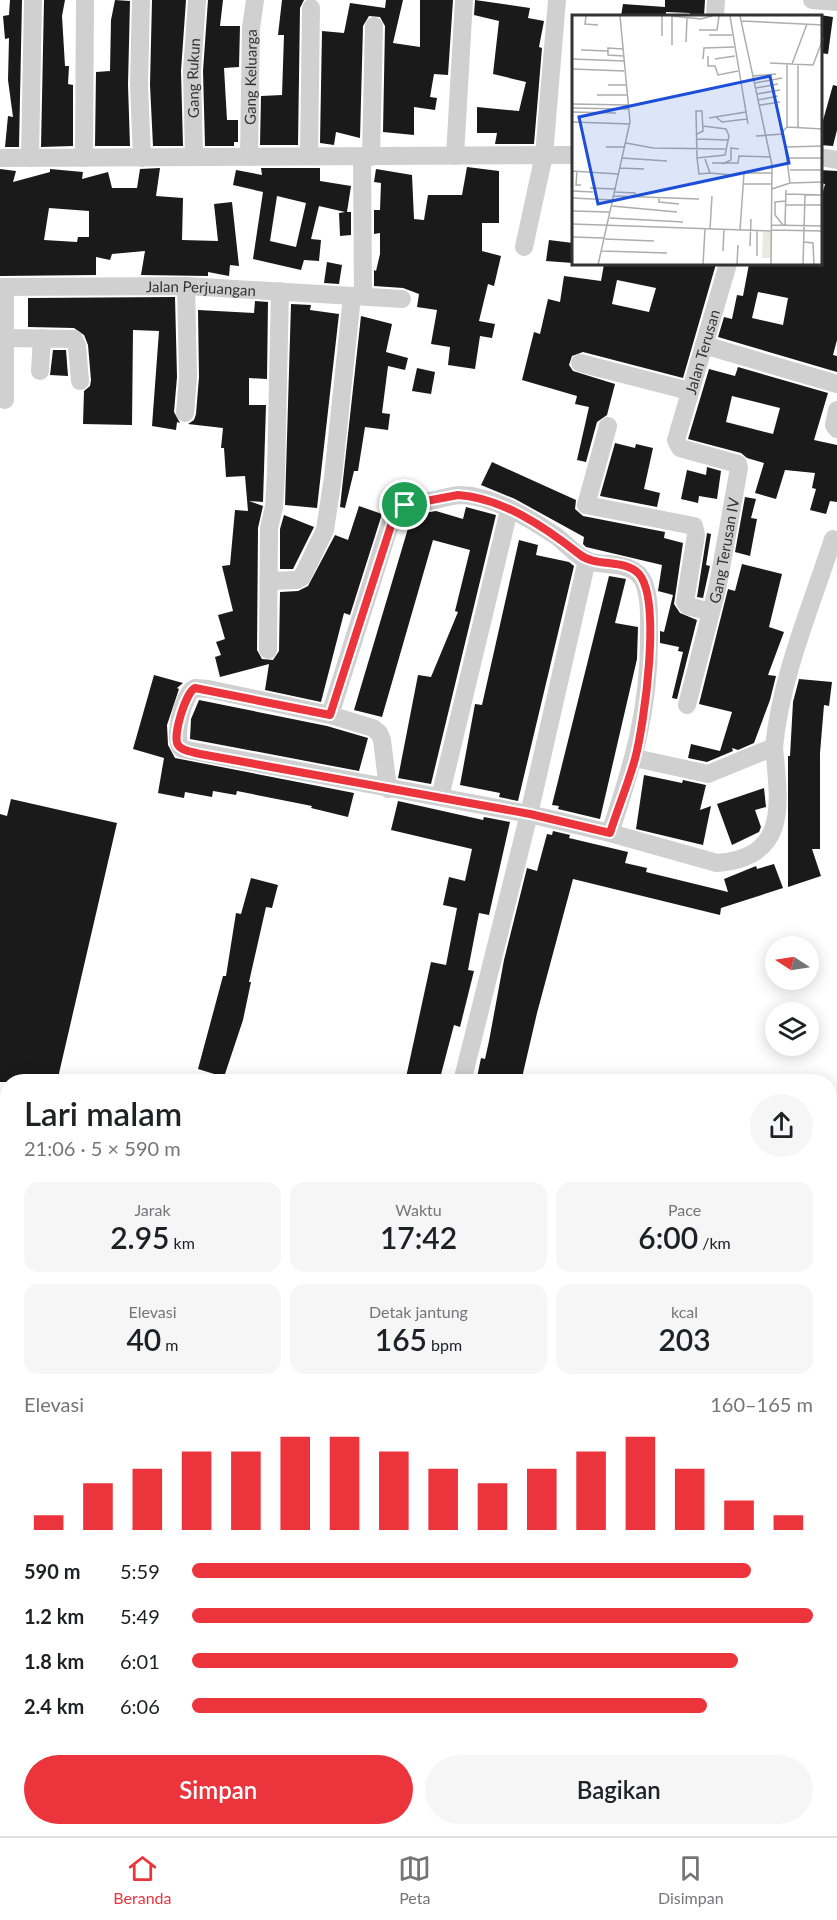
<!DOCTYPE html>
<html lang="id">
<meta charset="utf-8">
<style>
body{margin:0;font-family:Lato,sans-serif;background:#f6f6f6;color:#202124;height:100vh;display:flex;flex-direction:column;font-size:22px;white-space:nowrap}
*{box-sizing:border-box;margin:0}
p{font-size:20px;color:#757577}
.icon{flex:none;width:33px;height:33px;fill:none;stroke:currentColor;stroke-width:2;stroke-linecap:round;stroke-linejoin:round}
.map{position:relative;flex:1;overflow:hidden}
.details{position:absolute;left:0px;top:1074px;width:837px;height:762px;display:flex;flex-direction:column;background:#fff;border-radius:24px 24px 0 0;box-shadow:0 3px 15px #0003}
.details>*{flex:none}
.needle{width:39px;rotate:282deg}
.fabs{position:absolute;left:765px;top:936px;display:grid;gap:12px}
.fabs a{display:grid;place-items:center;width:54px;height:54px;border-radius:50%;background:#fff;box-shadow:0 3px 15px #0003;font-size:30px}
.pin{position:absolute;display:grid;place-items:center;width:51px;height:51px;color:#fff;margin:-26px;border:3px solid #fff;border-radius:50%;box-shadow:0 2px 6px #0007}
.round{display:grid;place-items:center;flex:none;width:63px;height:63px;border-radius:32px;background:#f6f6f6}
.summary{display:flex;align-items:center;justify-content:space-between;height:102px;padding:0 24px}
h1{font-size:33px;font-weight:600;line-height:45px}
.metrics{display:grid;grid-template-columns:repeat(3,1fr);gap:9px;height:102px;padding:6px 24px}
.metrics div{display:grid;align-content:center;border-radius:15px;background:#f6f6f6;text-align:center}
.metrics b{font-size:30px;font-weight:600}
.metrics small{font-size:16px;font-weight:400}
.metrics p{font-size:16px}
.chart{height:168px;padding:12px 24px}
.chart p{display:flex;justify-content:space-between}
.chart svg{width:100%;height:108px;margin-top:6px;stroke:#eb343c;stroke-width:6}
.action{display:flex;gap:12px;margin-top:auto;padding:12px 24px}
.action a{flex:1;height:69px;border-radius:36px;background:#eb343c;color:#fff;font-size:24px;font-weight:600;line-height:69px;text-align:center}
.action a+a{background:#f6f6f6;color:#202124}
ul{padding:0 24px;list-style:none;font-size:20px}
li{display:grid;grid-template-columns:96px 72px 1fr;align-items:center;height:45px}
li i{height:15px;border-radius:8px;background:#eb343c}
.tabs{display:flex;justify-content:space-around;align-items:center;height:84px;border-top:2px solid #e0e0e0;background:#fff;font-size:16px;color:#757577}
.tabs a{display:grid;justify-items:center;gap:3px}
.tabs .on{color:#eb343c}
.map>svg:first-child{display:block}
.building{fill:#1a1a1a;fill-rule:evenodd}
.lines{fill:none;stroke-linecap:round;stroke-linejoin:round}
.minor{stroke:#d0d0d0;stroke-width:18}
.major{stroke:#ababab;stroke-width:22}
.route-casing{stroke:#fff;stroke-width:12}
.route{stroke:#eb343c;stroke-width:8}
.labels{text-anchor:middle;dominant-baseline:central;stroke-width:6;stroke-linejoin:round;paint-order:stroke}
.street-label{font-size:15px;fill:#333;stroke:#fff}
.inset-road{fill:none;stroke:#adadad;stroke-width:1.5}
.view{fill:#1d4ed8;fill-opacity:0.15;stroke:#1d4ed8;stroke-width:3}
.inset-edge{fill:none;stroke:#333;stroke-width:3}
</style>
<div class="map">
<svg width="837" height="1836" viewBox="0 0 837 1836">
<rect width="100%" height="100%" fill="#fff"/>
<g class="building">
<polygon points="10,0 22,0 19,147 5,147 8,116 13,117 8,80 9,38 5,39 3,16 9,15"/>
<polygon points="44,0 65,0 62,16 65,66 69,66 68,84 73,85 73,146 41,147"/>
<polygon points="115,0 130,1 128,85 130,146 95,146 96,72 110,71 111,20"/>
<polygon points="152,0 186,0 181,71 183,146 153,146 150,85"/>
<polygon points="208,0 223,0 220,26 240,26 239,67 224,68 227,120 238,120 238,142 234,142 234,146 205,146 203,71"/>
<polygon points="282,0 304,0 300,8 298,145 260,145 261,96 282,95 284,35 278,35"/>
<polygon points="386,0 403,0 393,43 420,47 420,0 453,0 448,75 434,74 430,97 437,98 435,110 414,107 414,135 383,132 385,26 380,17 369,16 363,26 360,138 336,132 334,145 320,143 322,31 344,33 350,3 385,8"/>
<polygon points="475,0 530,8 528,18 544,21 539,47 542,48 534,144 495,144 497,133 477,133 477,107 519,111 526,82 493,74 499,21 474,15"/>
<polygon points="665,0 705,0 704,16 690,16 690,13 666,12 666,16 621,16 623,4 665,7"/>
<polygon points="820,15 833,17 828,54 820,53"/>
<polygon points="833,85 837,86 837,130 833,146 820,145 820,131"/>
<polygon points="467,167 499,171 499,223 482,223 482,251 501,256 494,286 488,284 479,321 495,324 492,338 480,336 475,369 448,365 450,347 431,344 437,310 417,307 419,294 403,288 374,286 374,270 376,271 380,254 380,233 374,234 374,210 380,210 381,183 374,182 376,169 412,175 414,219 424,220 428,195 462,195"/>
<path d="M160,168L156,196L183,198L182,240L218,241L214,204L232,202L239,266L230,265L229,276L208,272V276L141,275L145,251L112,254L110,260L96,257V275L0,276V169L16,171L13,182L50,172V169L83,172L82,179L108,172L112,188H137L140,169ZM49,208L89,211V237H78L77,242L44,240Z"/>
<path d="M261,168H320V181L351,186L347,212H351V235L340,236L339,213L345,212L319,206L311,239L321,240L319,261L304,260L301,270L253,259L263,192L233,185L236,170L262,175ZM277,196L306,203L296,247L270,241Z"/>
<path d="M820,170L837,171V340L833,355L837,356V372L718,337L724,317L732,319L737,295L743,296L749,264H820L823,228L820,227V203L825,184L820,183ZM758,292L788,298L783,325L752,318Z"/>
<polygon points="549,240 573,243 573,263 546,261"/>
<polygon points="327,262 342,265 339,284 324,283"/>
<path d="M604,264H716L683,378L583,352L572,356L569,365L573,371L615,384L607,415L597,422L586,462L577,460L589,407L575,404L577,396L522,380L534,332L540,334L548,299L560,302L564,276L601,281ZM617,280L656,288L649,312L612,304Z"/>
<polygon points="175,297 177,377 174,412 180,423 177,422 176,430 152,426 159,331 133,330 132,425 83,424 84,391 90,386 91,380 88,345 84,335 74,328 28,327 28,298"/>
<polygon points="255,301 268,302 267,379 249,378 249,405 266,405 263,502 249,501 263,506 258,528 257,650 262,659 273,660 279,651 280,592 298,591 308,586 335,535 348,540 359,506 382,514 350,615 344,613 321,702 265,690 269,664 220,677 215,657 221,655 216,642 225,639 218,615 233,611 222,566 230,565 235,510 248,511 245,476 226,477 224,448 221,448 223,428 188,424 194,420 196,414 199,377 198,310 254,313"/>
<polygon points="291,304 311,305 310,310 339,314 317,508 285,505"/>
<polygon points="361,316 392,324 386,352 408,358 405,370 388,366 382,413 390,414 388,430 365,427 358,471 354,471 345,508 340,507"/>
<polygon points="53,350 66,350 68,376 50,375"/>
<path d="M738,367L828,393L814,440L837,445V502L830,501L826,514L810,510L816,489L812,488L815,473L785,470L776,499L755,493L764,463L747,458L741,453L688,439L709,369L735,376ZM732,396L780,408L773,434L726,422Z"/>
<polygon points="417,368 435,372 431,394 412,391"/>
<polygon points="615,443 635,448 636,444 653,448 644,489 660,493 657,507 600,496"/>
<polygon points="492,462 576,500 575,509 583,516 665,532 664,538 683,543 674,604 680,613 697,620 677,699 672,698 683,652 678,651 679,647 660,643 660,631 664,632 673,595 658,591 662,565 586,547 583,544 584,537 515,499 481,485"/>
<polygon points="707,467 721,471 717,499 699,496 698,503 681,499 687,470 706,475"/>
<polygon points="745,497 756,499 751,518 757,519 750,556 735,552"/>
<polygon points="466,507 496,515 431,784 398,778 418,675 431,677 458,612 455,611 470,550 433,540 382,717 354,710 412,515 436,511 463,519"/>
<polygon points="284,515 314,527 293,569 280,569 280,529"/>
<polygon points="707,533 711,534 706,565 710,566 703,598 697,597"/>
<polygon points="519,540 538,545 536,555 569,562 574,566 518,801 499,797 500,793 460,785 475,704 482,705"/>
<polygon points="742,564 782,574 769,627 784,632 768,675 776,676 770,700 754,743 738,750 732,748 733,751 707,762 688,758 691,744 720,751 732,712 699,704 728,589 735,591"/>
<polygon points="609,576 626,579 615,623 638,627 637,659 600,819 558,809 559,806 552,805"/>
<polygon points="154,675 183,683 177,688 179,689 167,725 168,745 175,758 354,793 348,817 311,808 312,806 237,791 236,795 213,791 212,797 185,792 184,798 158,793 164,758 133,749"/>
<polygon points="799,679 832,682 829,706 824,705 820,753 820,849 812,849 821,876 788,887 788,756 790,756 793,702"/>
<polygon points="199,700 327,726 368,738 359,771 190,739 191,719"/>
<polygon points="644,775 682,783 683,780 706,785 700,810 711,806 703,845 636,829"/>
<polygon points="764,788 766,807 755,810 761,827 759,832 732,845 717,804"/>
<polygon points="11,799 117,823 57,1082 0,1082 0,814 7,816"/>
<polygon points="398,801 483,820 484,817 510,822 489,915 479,913 468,970 474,971 460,1027 454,1025 439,1082 405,1082 431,962 446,965 457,908 443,905 449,877 465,881 472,849 391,830"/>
<polygon points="553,831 570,835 569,838 628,852 625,863 647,868 646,872 728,892 724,879 756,866 757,869 774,864 783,888 721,908 720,915 573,879 537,1013 521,1082 476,1082 481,1058 485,1059 489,1041 504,960 527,868 537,871 547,834 552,835"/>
<polygon points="251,878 278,885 272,908 266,907 249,982 251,982 243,1020 224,1077 198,1069 223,976 226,976 236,913 241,914"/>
</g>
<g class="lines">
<g class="minor">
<polyline points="141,0 139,85 142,158"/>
<polyline points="812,0 837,2"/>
<polyline points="715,16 716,0"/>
<path id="s1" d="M194,156L192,71L197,0"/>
<polyline points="309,156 311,8"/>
<polyline points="455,156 464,0"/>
<path id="s2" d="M249,157L251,28L255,0"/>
<polyline points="362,157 363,296"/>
<polyline points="371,157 374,26"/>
<polyline points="820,157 837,160"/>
<polyline points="0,158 573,155"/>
<polyline points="30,158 33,0"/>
<polyline points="84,158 85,0"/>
<polyline points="524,247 544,155 557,0"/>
<path id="s3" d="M0,287L186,286L402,299"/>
<polyline points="5,287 5,400"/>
<polyline points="5,338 74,339 77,346 80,381"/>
<polyline points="704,345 837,384"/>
<polyline points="580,363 689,391"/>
<polyline points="40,371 42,338"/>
<polyline points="837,410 834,425 837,429"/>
<polyline points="185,413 188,377 186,286"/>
<polyline points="608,426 586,505 694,526 696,535 685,602 688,606 710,612"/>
<polyline points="269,581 297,580 302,577 325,530 333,477 352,296"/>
<polyline points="268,650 269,528 274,507 276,474 280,291"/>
<path id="s4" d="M687,705L718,585L739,468L738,464L680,448L676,440L728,264"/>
<path d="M330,715L393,515C400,503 416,503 429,501C440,500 450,495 461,495C493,496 529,518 556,536C566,543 577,557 588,561C607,567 635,560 644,583C650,599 649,617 649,633C650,707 633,764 610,833L529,814L182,749C172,739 183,693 195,688L208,689L330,715L373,728L379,733L382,740L388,789"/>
<path d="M635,758L708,774L774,747C781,676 811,607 833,539"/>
<polyline points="440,797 509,510"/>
<path d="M610,833L717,863C790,857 779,803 774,747"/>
<polyline points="462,1082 529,814 587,560"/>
<polyline points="0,1207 1,1202"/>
<polyline points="0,1498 8,1464"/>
<polyline points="830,1545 837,1514"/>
<polyline points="0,1645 8,1615"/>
<polyline points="58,1836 60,1828"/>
<polyline points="532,1836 535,1828"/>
<polyline points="689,1836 691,1828"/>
<polyline points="795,1836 797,1828"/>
</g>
<g class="major">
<polyline points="0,1350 8,1351"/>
<polyline points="830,1684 837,1687"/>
</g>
</g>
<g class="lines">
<g class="route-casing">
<path id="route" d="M458,495C502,498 545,527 579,554C596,568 624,558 639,574C662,601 644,725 635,759C628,784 618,808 610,833L530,814L200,754C193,752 182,751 178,745C172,736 186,692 195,688L330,715L396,510L405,505Z"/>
</g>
<use href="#route" class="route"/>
</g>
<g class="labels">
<g class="street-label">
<text stroke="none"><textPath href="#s1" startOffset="78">Gang Rukun</textPath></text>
<text stroke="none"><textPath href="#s2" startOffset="80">Gang Keluarga</textPath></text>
<text stroke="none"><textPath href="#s3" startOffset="201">Jalan Perjuangan</textPath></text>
<text stroke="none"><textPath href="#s4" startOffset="408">Jalan Terusan</textPath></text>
<text stroke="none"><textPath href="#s4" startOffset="159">Gang Terusan IV</textPath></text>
</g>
</g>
<g transform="translate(572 15)">
<rect width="250" height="250" fill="#fff"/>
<path d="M191,217H199V243H190Z" fill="#e6ecdf"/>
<path class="inset-road" d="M14,1L13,9L26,10M99,1L129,4L140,1M158,1L176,109M168,1L200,150L199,250M169,6L251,10M127,15H145L147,1M137,20H160M90,21V1M114,27L115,3M100,30V1M51,34L36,33V40L52,41M9,35L36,36M136,41V51H143L146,60L166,56M0,44L52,46M131,44L132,33L162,32M143,44L163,41M198,48L241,50L251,24M215,49V112M220,49L235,9M226,49V113M0,54L52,56M181,61L204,59M183,68L210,63M36,70H55M184,73L206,69M185,79L208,75M25,80H55M186,85L206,81M0,89L56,90M188,90L208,87M0,93L56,94M0,97L44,98M144,102L150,107L175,104M137,103L174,97M0,107L58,109M251,114L215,112L211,116L218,168L251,167M125,119L131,116L130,96H124L125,143L153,140L157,121L154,114L131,111M184,121L211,119M125,124L156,125M54,128L81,133L153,134M34,132H53M214,132L251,131M50,143L95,146M125,143L127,159L138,158M216,143H251M133,144L138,158L161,160M140,148H166L167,141L199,142M150,149L159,145V133L167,134M48,153L72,154M218,155H251M0,156L46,159M5,157L4,170H9M172,169H200M18,173L44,174M200,174L218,168M0,176L21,177M43,177L64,178M214,179L251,180M42,181L127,184M0,183L41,185M87,183V187L107,189M214,190H251M40,191L105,197M0,196L37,197M38,203L111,207M0,209L199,216M199,210L251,211M211,210L203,200V187L214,186M213,210L214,175M138,214L140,181M168,215L172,158H200M199,215L251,216M0,222L32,223M33,224L82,226M232,227L241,228L242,250M178,231L179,204M30,236L95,238M151,236L152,214M185,241V216M26,250L58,107L48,1M131,250L133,214M165,250L166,230M231,250L233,180"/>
<path class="view" d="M198,61L217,148L26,189L7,102Z"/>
<rect width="250" height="250" class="inset-edge"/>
</g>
</svg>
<div class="fabs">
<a><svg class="needle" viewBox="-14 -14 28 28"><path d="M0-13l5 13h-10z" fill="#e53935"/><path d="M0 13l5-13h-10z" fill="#757577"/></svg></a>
<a><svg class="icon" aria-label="layers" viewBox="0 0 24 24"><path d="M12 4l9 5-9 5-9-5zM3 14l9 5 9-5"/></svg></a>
</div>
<div class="pin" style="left:405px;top:505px;background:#1e9e55"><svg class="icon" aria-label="arrive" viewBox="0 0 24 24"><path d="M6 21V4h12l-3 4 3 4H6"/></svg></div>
<section class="details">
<div class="summary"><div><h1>Lari malam</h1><p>21:06 · 5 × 590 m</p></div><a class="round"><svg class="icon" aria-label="share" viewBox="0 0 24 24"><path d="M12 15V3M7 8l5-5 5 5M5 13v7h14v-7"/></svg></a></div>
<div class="metrics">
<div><p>Jarak</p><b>2.95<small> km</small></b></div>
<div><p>Waktu</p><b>17:42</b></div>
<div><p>Pace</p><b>6:00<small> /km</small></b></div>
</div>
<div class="metrics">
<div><p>Elevasi</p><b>40<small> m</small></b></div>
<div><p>Detak jantung</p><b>165<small> bpm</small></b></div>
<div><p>kcal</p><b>203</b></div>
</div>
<div class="chart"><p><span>Elevasi</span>160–165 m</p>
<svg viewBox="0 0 160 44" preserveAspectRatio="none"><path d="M5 44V38M15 44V25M25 44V19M35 44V12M45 44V12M55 44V6M65 44V6M75 44V12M85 44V19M95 44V25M105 44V19M115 44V12M125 44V6M135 44V19M145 44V32M155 44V38"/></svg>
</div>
<ul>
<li><b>590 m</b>5:59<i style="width:90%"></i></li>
<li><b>1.2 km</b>5:49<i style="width:100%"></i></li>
<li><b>1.8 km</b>6:01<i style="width:88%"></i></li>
<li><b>2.4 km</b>6:06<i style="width:83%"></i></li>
</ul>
<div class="action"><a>Simpan</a><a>Bagikan</a></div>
</section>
</div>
<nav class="tabs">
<a class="on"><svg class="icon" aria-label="home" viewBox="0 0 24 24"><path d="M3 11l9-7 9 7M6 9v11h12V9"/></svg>Beranda</a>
<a><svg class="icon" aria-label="map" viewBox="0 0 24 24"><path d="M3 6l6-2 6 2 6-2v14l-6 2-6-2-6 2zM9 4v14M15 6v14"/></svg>Peta</a>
<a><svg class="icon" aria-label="saved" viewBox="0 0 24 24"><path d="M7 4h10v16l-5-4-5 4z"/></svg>Disimpan</a>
</nav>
